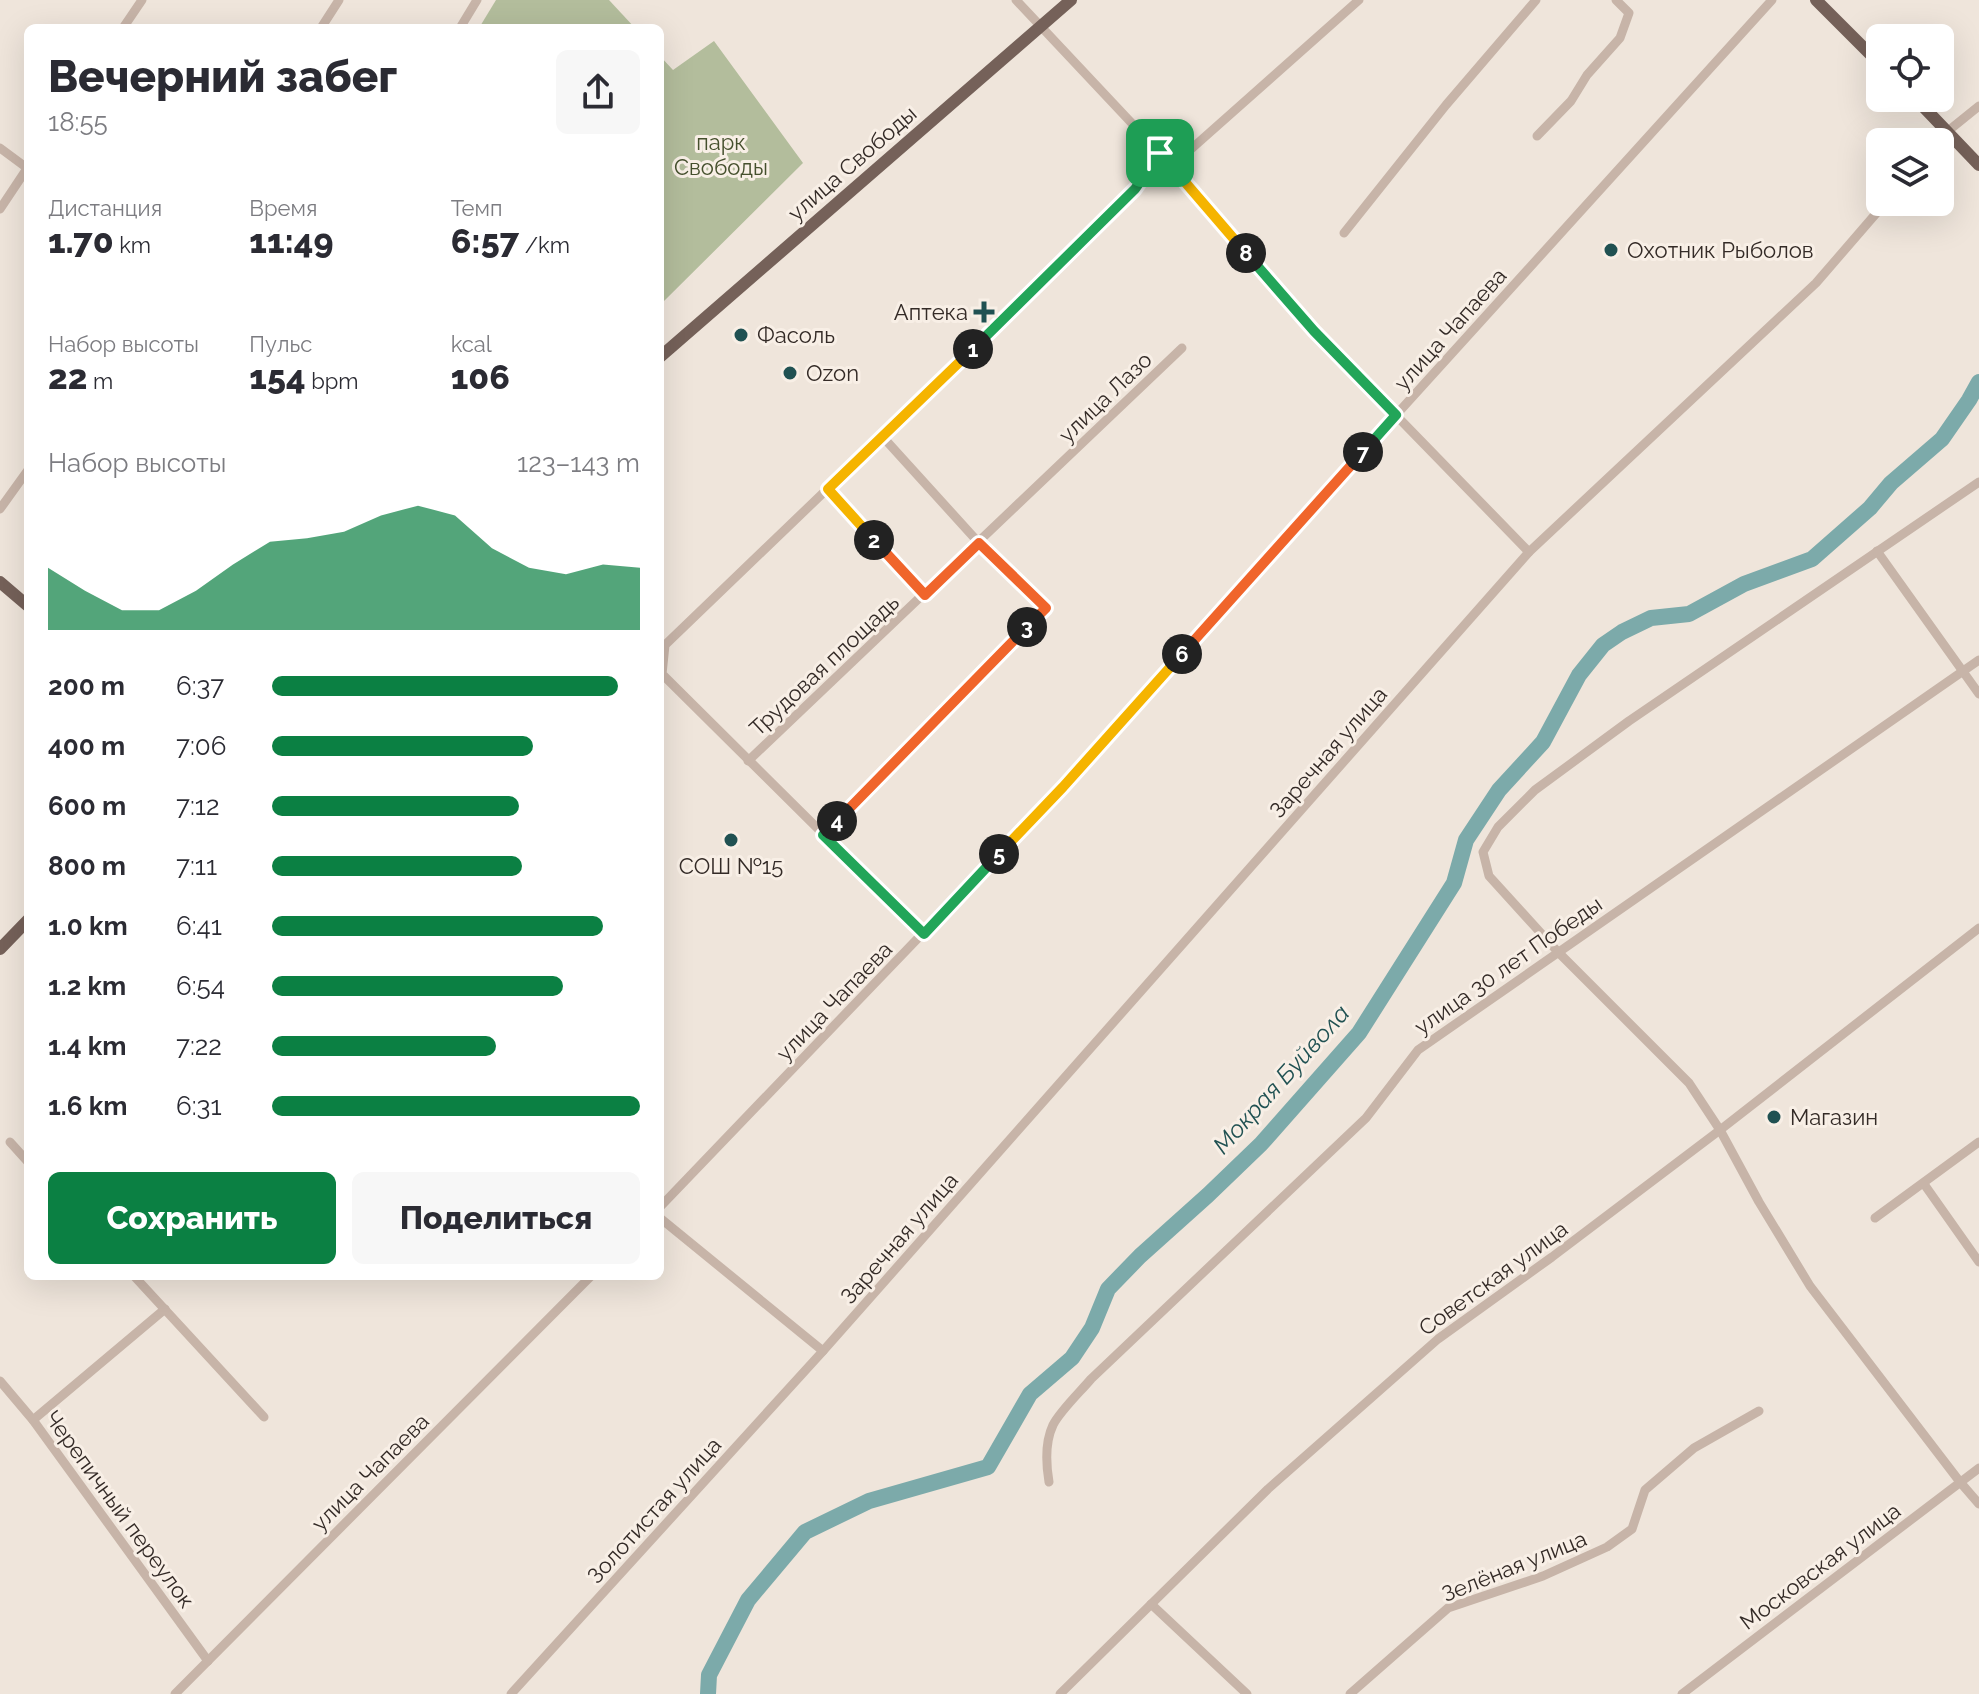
<!DOCTYPE html>
<html lang="ru">
<meta charset="utf-8">
<style>
body{margin:0;font-family:Raleway,sans-serif;background:#f7f7f7;color:#2b2b33;height:100vh;display:flex;flex-direction:column;font-size:30px;white-space:nowrap}
*{box-sizing:border-box;margin:0}
p{font-size:26px;color:#7c7c81}
.icon{flex:none;width:44px;height:44px;fill:none;stroke:currentColor;stroke-width:2;stroke-linecap:round;stroke-linejoin:round}
.map{position:relative;flex:1;overflow:hidden}
.drawer{position:absolute;left:24px;top:24px;width:640px;height:1256px;display:flex;flex-direction:column;background:#fff;border-radius:12px;box-shadow:0 8px 32px #0002}
.drawer>*{flex:none}
.fabs{position:absolute;left:1866px;top:24px;display:grid;gap:16px}
.fabs a{display:grid;place-items:center;width:88px;height:88px;border-radius:12px;background:#fff;box-shadow:0 8px 32px #0002;font-size:40px}
.pin{position:absolute;display:grid;place-items:center;width:68px;height:68px;color:#fff;margin:-34px;border-radius:16px;box-shadow:0 4px 12px #0006}
.km{position:absolute;width:40px;height:40px;margin:-20px;border-radius:50%;background:#222;color:#fff;font-size:22px;line-height:40px;text-align:center}
.round{display:grid;place-items:center;flex:none;width:84px;height:84px;border-radius:12px;background:#f7f7f7}
.headline{display:flex;align-items:center;justify-content:space-between;height:136px;padding:0 24px}
h1{font-size:44px;font-weight:800;line-height:60px}
.stats{display:grid;grid-template-columns:repeat(3,1fr);gap:12px;height:136px;padding:8px 24px}
.stats div{display:grid;align-content:center}
.stats b{font-size:34px;font-weight:800}
.stats small{font-size:22px;font-weight:400}
.stats p{font-size:22px}
.chart{height:224px;padding:16px 24px}
.chart p{display:flex;justify-content:space-between}
.chart svg{width:100%;height:144px;margin-top:8px;fill:#0b8043;opacity:.7}
.button{display:flex;gap:16px;margin-top:auto;padding:16px 24px}
.button a{flex:1;height:92px;border-radius:12px;background:#0b8043;color:#fff;font-size:32px;font-weight:800;line-height:92px;text-align:center}
.button a+a{background:#f7f7f7;color:#2b2b33}
ul{padding:0 24px;list-style:none;font-size:26px}
li{display:grid;grid-template-columns:128px 96px 1fr;align-items:center;height:60px}
li i{height:20px;border-radius:10px;background:#0b8043}
.map>svg:first-child{display:block}
.green{fill:#b3bd9c}
.lines{fill:none;stroke-linecap:round;stroke-linejoin:round}
.river{stroke:#7caaaa;stroke-width:16}
.minor{stroke:#c7b4a8;stroke-width:9}
.major{stroke:#756159;stroke-width:12}
.split-1-casing{stroke:#fff;stroke-width:16}
.split-2-casing{stroke:#fff;stroke-width:16}
.split-3-casing{stroke:#fff;stroke-width:16}
.split-4-casing{stroke:#fff;stroke-width:16}
.split-5-casing{stroke:#fff;stroke-width:16}
.split-6-casing{stroke:#fff;stroke-width:16}
.split-7-casing{stroke:#fff;stroke-width:16}
.split-8-casing{stroke:#fff;stroke-width:16}
.split-9-casing{stroke:#fff;stroke-width:16}
.split-1{stroke:#22a559;stroke-width:10}
.split-2{stroke:#f5b400;stroke-width:10}
.split-3{stroke:#f0652b;stroke-width:10}
.split-4{stroke:#f0652b;stroke-width:10}
.split-5{stroke:#22a559;stroke-width:10}
.split-6{stroke:#f5b400;stroke-width:10}
.split-7{stroke:#f0652b;stroke-width:10}
.split-8{stroke:#22a559;stroke-width:10}
.split-9{stroke:#f5b400;stroke-width:10}
.poi-dot{fill:#205152;stroke:#f8efe6;stroke-width:3}
.labels{text-anchor:middle;dominant-baseline:central;stroke-width:6;stroke-linejoin:round;paint-order:stroke}
.park-label{font-size:22px;fill:#45502d;stroke:#f8efe6}
.street-label{font-size:22px;fill:#342b27;stroke:#f8efe6}
.poi-label{font-size:22px;fill:#342b27;stroke:#f8efe6;text-anchor:start}
.water-label{font-size:24px;font-style:italic;fill:#205152;stroke:#f8efe6}
</style>
<div class="map">
<svg width="1979" height="1694" viewBox="0 0 1979 1694">
<rect width="100%" height="100%" fill="#efe5db"/>
<g class="green">
<polygon points="496,0 609,0 635,28 479,28"/>
<polygon points="714,41 803,163 660,305 660,56 673,70"/>
</g>
<g class="lines">
<polyline class="river" points="708,1694 709,1675 748,1600 805,1532 869,1501 988,1467 1030,1394 1072,1358 1092,1328 1108,1289 1140,1256 1208,1195 1261,1144 1359,1033 1454,883 1466,840 1499,790 1543,742 1579,675 1603,645 1622,632 1651,618 1689,614 1744,584 1812,559 1870,508 1891,483 1942,439 1969,400 1979,382"/>
<g class="minor">
<polyline points="1016,0 1172,166 1314,331 1529,552"/>
<polyline points="123,28 142,0"/>
<polyline points="321,28 339,0"/>
<polyline points="460,28 477,0"/>
<polyline points="1537,136 1571,101 1587,75 1620,38 1629,13 1616,0"/>
<polyline points="1938,142 1948,131 1979,106"/>
<polyline points="0,148 27,168"/>
<polyline points="1172,166 1359,0"/>
<polyline points="0,209 28,167"/>
<polyline points="1344,233 1446,105 1536,0"/>
<polyline points="1979,482 1629,721 1535,790 1498,827 1483,852 1489,876 1558,952 1689,1083 1720,1130 1759,1202 1810,1286 1960,1482 1979,1504"/>
<polyline points="828,489 925,595"/>
<polyline points="0,509 28,470"/>
<polyline points="1877,551 1979,694"/>
<polyline points="748,761 1182,348"/>
<polyline points="823,835 1046,608 979,543 882,436"/>
<polyline points="924,934 662,674 665,645 975,347 1135,189 1160,153"/>
<polyline points="10,1142 28,1162"/>
<polyline points="1924,1184 1979,1262"/>
<polyline points="660,1207 1063,787 1396,415 1772,0"/>
<polyline points="660,1218 823,1351"/>
<polyline points="1875,1218 1979,1142"/>
<polyline points="134,1276 264,1417"/>
<polyline points="0,1381 33,1420 208,1661"/>
<polyline points="33,1420 165,1309"/>
<path d="M1049,1482C1046,1464 1045,1442 1053,1425C1060,1411 1081,1391 1091,1379L1366,1118L1418,1050L1979,660"/>
<polyline points="1151,1604 1247,1694"/>
<polyline points="175,1694 591,1276"/>
<polyline points="511,1694 823,1351 1529,552 1816,283 1886,202"/>
<polyline points="1060,1694 1268,1489 1438,1339 1552,1257 1720,1130 1979,928"/>
<polyline points="1350,1694 1448,1608 1543,1576 1607,1547 1632,1529 1645,1490 1694,1448 1759,1411"/>
<polyline points="1682,1694 1979,1468"/>
</g>
<g class="major">
<polyline points="1816,0 1880,64"/>
<polyline points="1915,98 1979,165"/>
<polyline points="660,357 1071,0"/>
<polyline points="0,582 28,606"/>
<polyline points="0,949 28,920"/>
</g>
</g>
<g class="lines">
<g class="split-1-casing">
<polyline id="split-1" points="973,349 1135,189 1160,153"/>
</g>
<g class="split-2-casing">
<polyline id="split-2" points="874,540 828,489 973,349"/>
</g>
<g class="split-3-casing">
<polyline id="split-3" points="874,540 925,595 979,543 1046,608 1027,627"/>
</g>
<g class="split-4-casing">
<polyline id="split-4" points="837,821 1027,627"/>
</g>
<g class="split-5-casing">
<polyline id="split-5" points="837,821 823,835 924,934 999,854"/>
</g>
<g class="split-6-casing">
<polyline id="split-6" points="999,854 1063,787 1182,654"/>
</g>
<g class="split-7-casing">
<polyline id="split-7" points="1182,654 1363,452"/>
</g>
<g class="split-8-casing">
<polyline id="split-8" points="1246,253 1314,331 1396,415 1363,452"/>
</g>
<g class="split-9-casing">
<polyline id="split-9" points="1160,153 1246,253"/>
</g>
<use href="#split-1" class="split-1"/>
<use href="#split-2" class="split-2"/>
<use href="#split-3" class="split-3"/>
<use href="#split-4" class="split-4"/>
<use href="#split-5" class="split-5"/>
<use href="#split-6" class="split-6"/>
<use href="#split-7" class="split-7"/>
<use href="#split-8" class="split-8"/>
<use href="#split-9" class="split-9"/>
</g>
<g class="poi-dot">
<circle cx="1611" cy="250" r="8"/>
<path d="M980 300h8v8h8v8h-8v8h-8v-8h-8v-8h8z"/>
<circle cx="741" cy="335" r="8"/>
<circle cx="790" cy="373" r="8"/>
<circle cx="731" cy="840" r="8"/>
<circle cx="1774" cy="1117" r="8"/>
</g>
<g class="labels">
<g class="park-label">
<text x="721" y="142">парк<tspan x="721" dy="25">Свободы</tspan></text>
</g>
<g class="street-label">
<text transform="translate(852 163) rotate(-41)">улица Свободы</text>
<text transform="translate(1450 329) rotate(-48)">улица Чапаева</text>
<text transform="translate(1105 397) rotate(-44)">улица Лазо</text>
<text transform="translate(824 665) rotate(-43)">Трудовая площадь</text>
<text transform="translate(1328 752) rotate(-49)">Заречная улица</text>
<text transform="translate(1508 965) rotate(-35)">улица 30 лет Победы</text>
<text transform="translate(834 1001) rotate(-46)">улица Чапаева</text>
<text transform="translate(899 1238) rotate(-49)">Заречная улица</text>
<text transform="translate(1493 1278) rotate(-36)">Советская улица</text>
<text transform="translate(370 1472) rotate(-45)">улица Чапаева</text>
<text transform="translate(120 1509) rotate(54)">Черепичный переулок</text>
<text transform="translate(654 1510) rotate(-48)">Золотистая улица</text>
<text transform="translate(1514 1566) rotate(-22)">Зелёная улица</text>
<text transform="translate(1820 1566) rotate(-37)">Московская улица</text>
</g>
<g class="poi-label">
<text x="1627" y="250">Охотник Рыболов</text>
<text x="968" y="312" text-anchor="end">Аптека</text>
<text x="757" y="335">Фасоль</text>
<text x="806" y="373">Ozon</text>
<text x="731" y="866" text-anchor="middle">СОШ №15</text>
<text x="1790" y="1117">Магазин</text>
</g>
<g class="water-label">
<text transform="translate(1281 1079) rotate(-48)">Мокрая Буйвола</text>
</g>
</g>
</svg>
<div class="fabs">
<a><svg class="icon" aria-label="locate" viewBox="0 0 24 24"><circle cx="12" cy="12" r="6"/><path d="M12 2v4M12 18v4M2 12h4M18 12h4"/></svg></a>
<a><svg class="icon" aria-label="layers" viewBox="0 0 24 24"><path d="M12 4l9 5-9 5-9-5zM3 14l9 5 9-5"/></svg></a>
</div>
<div class="pin" style="left:1160px;top:153px;background:#1e9e55"><svg class="icon" aria-label="arrive" viewBox="0 0 24 24"><path d="M6 21V4h12l-3 4 3 4H6"/></svg></div>
<b class="km" style="left:973px;top:349px">1</b>
<b class="km" style="left:874px;top:540px">2</b>
<b class="km" style="left:1027px;top:627px">3</b>
<b class="km" style="left:837px;top:821px">4</b>
<b class="km" style="left:999px;top:854px">5</b>
<b class="km" style="left:1182px;top:654px">6</b>
<b class="km" style="left:1363px;top:452px">7</b>
<b class="km" style="left:1246px;top:253px">8</b>
<section class="drawer">
<div class="headline"><div><h1>Вечерний забег</h1><p>18:55</p></div><a class="round"><svg class="icon" aria-label="share" viewBox="0 0 24 24"><path d="M12 15V3M7 8l5-5 5 5M5 13v7h14v-7"/></svg></a></div>
<div class="stats">
<div><p>Дистанция</p><b>1.70<small> km</small></b></div>
<div><p>Время</p><b>11:49</b></div>
<div><p>Темп</p><b>6:57<small> /km</small></b></div>
</div>
<div class="stats">
<div><p>Набор высоты</p><b>22<small> m</small></b></div>
<div><p>Пульс</p><b>154<small> bpm</small></b></div>
<div><p>kcal</p><b>106</b></div>
</div>
<div class="chart"><p><span>Набор высоты</span>123–143 m</p>
<svg viewBox="0 0 160 44" preserveAspectRatio="none"><path d="M0 44V25L10 32L20 38L30 38L40 32L50 24L60 17L70 16L80 14L90 9L100 6L110 9L120 19L130 25L140 27L150 24L160 25V44z"/></svg>
</div>
<ul>
<li><b>200 m</b>6:37<i style="width:94%"></i></li>
<li><b>400 m</b>7:06<i style="width:71%"></i></li>
<li><b>600 m</b>7:12<i style="width:67%"></i></li>
<li><b>800 m</b>7:11<i style="width:68%"></i></li>
<li><b>1.0 km</b>6:41<i style="width:90%"></i></li>
<li><b>1.2 km</b>6:54<i style="width:79%"></i></li>
<li><b>1.4 km</b>7:22<i style="width:61%"></i></li>
<li><b>1.6 km</b>6:31<i style="width:100%"></i></li>
</ul>
<div class="button"><a>Сохранить</a><a>Поделиться</a></div>
</section>
</div>
